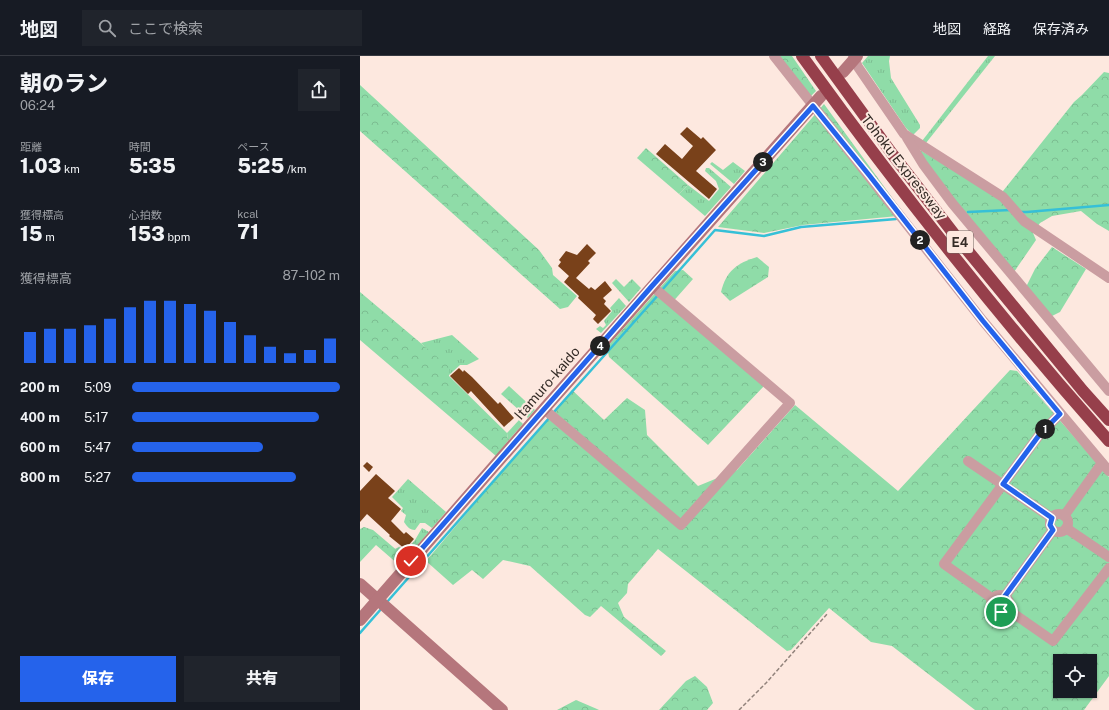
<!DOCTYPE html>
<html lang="ja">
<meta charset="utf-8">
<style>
body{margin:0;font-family:"Public Sans","Noto Sans JP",sans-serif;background:#20242c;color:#f1f3f6;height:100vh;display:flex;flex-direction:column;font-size:15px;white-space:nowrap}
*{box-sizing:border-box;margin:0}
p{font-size:13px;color:#9ea1a6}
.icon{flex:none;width:22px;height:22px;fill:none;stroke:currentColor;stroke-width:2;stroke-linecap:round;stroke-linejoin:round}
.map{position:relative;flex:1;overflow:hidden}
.details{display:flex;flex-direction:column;background:#171b24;width:360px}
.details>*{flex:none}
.controls{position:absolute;left:693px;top:598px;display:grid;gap:8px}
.controls a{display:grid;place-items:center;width:44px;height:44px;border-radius:0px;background:#171b24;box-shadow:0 1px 3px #0004;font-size:20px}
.pin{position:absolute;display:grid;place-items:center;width:34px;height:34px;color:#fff;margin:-17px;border:2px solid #fff;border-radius:50%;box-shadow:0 1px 4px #0007}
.km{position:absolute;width:20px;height:20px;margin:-10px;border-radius:50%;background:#222;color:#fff;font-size:11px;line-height:20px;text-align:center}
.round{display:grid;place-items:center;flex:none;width:42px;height:42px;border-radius:0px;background:#20242c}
.headline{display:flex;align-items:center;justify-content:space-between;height:68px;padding:0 20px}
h1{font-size:22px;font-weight:800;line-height:30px}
.metrics{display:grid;grid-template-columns:repeat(3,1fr);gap:6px;height:68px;padding:4px 20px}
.metrics div{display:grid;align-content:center}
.metrics b{font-size:20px;font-weight:800}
.metrics small{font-size:11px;font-weight:400}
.metrics p{font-size:11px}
.chart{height:112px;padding:8px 20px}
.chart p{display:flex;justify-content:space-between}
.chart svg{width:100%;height:72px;margin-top:4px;stroke:#2563eb;stroke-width:6}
.action{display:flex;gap:8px;margin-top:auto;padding:8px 20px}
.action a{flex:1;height:46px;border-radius:0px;background:#2563eb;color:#fff;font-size:16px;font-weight:800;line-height:46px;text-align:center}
.action a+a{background:#20242c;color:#f1f3f6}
ul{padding:0 20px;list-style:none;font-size:13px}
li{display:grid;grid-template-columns:64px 48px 1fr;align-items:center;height:30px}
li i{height:10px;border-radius:5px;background:#2563eb}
header{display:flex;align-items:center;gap:24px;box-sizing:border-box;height:56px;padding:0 20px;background:#171b24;border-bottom:1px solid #363941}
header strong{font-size:19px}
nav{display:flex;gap:22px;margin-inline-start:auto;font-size:14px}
.search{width:280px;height:36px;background:#20242c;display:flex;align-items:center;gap:10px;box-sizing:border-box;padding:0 14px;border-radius:0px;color:#9ea1a6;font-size:15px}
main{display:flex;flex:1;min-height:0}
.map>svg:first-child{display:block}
.grass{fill:url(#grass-tufts)}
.forest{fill:url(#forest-crowns);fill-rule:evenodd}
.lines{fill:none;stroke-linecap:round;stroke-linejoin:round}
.stream{stroke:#36c0d7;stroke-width:2.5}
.building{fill:#79411a}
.path{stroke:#91827b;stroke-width:1.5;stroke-dasharray:4 2;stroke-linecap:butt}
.street{stroke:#ca9da1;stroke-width:10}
.secondary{stroke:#b5767c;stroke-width:12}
.highway{stroke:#963f4b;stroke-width:12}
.route-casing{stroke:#fff;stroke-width:8}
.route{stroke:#2563eb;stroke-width:5}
.labels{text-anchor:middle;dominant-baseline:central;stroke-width:4;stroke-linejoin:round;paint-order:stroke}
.shield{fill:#fde8df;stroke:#71645e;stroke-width:1}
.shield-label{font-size:13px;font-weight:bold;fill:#352c27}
.street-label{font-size:14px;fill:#352c27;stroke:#fde8df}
</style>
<header>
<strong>地図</strong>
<div class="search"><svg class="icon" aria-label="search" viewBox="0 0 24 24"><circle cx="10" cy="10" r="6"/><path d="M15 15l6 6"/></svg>ここで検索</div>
<nav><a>地図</a><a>経路</a><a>保存済み</a></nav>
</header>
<main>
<section class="details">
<div class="headline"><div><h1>朝のラン</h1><p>06:24</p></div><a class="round"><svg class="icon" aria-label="share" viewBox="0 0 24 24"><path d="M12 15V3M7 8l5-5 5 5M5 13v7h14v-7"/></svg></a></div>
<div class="metrics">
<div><p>距離</p><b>1.03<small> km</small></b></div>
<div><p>時間</p><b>5:35</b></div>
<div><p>ペース</p><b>5:25<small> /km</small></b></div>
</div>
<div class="metrics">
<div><p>獲得標高</p><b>15<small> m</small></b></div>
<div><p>心拍数</p><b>153<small> bpm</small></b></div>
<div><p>kcal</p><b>71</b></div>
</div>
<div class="chart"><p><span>獲得標高</span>87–102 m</p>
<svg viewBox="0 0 160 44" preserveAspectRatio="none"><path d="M5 44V25M15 44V23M25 44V23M35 44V21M45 44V17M55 44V10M65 44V6M75 44V6M85 44V8M95 44V12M105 44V19M115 44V27M125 44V34M135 44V38M145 44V36M155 44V29"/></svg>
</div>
<ul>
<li><b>200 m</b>5:09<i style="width:100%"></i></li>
<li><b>400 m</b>5:17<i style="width:90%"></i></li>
<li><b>600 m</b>5:47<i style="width:63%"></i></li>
<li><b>800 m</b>5:27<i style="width:79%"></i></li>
</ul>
<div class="action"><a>保存</a><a>共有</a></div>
</section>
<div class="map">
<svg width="749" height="654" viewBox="0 0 749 654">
<defs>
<pattern id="grass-tufts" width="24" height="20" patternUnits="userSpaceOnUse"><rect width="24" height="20" fill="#8fdca8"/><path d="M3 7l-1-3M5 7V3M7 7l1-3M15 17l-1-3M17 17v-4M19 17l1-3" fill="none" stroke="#7cbd91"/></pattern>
<pattern id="forest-crowns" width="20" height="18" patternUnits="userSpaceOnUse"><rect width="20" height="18" fill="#8fdca8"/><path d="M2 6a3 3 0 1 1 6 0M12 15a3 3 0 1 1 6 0" fill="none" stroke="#7cbd91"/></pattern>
</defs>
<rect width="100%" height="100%" fill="#fde8df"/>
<g class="grass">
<polygon points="508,0 530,0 529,5 531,22 560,69 560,72 553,79 546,72 502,7"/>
<polygon points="628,0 635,0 566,87 562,85"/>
<polygon points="352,106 363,114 373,106 385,115 374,128 350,108"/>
<polygon points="346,112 349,112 371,131 345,160 319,138 328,129 349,145 359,133 356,125 345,115"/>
<polygon points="256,223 264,231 272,223 281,232 269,246 252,227"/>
<polygon points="259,242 266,250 241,277 236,273 240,270 243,272 246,269 244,265 252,255 250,252"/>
<polygon points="92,279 119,303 107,309 100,309 88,320 89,314 61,287"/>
<polygon points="149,330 175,354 168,362 141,338"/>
<polygon points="159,364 163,368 148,385 147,377"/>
<path d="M48,423L86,456L72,472L65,467H60L55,474C49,474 47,470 44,466L46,459L41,455L43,452L32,441Z"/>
<polygon points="62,472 69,476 46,502 35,493 39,491 46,495 55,484"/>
</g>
<g class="forest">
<polygon points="417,0 432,0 456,35 451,40"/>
<polygon points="744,16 749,17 749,175 737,168 721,155 692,160 680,167 673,177 676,184 654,216 563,108 560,94 632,137 643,135 714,46 722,39"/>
<polygon points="0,29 179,194 192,212 193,219 217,240 208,251 200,253 0,75"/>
<polygon points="464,48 544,158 538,160 443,169 404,177 358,171"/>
<polygon points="286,92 328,129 319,138 277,102"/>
<polygon points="692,191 726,213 700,256 692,260 665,233 675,213"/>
<path d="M397,201L409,211L408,221L370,245L361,236C366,215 377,207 397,201Z"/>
<polygon points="323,214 333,223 310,249 404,330 348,389 249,301 247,291 315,215"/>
<polygon points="0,236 88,310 89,314 89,320 147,377 148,385 136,400 0,284"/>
<path d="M650,314L657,315L749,421V620L724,654H615L532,590L511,586L469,552L431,594L427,595L298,493L268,528L267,537L258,547L264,561L306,595L301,600L241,550L230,561L225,559L170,510L143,504L123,523L112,514L93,529L66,505L212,334L244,364L267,342L285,354L287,379L338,430L377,414L435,349L538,435ZM700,605H730V635H700Z"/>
<polygon points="4,471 13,474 46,502 39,509 16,489 0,506 0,473"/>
<polygon points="335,620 347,631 353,647 347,654 299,654 326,625"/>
<polygon points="216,644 237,653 239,654 197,654"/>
</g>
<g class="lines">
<g class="stream">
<polyline points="608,156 650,154"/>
<polyline points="660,156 667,156 749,149"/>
<polyline points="302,234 355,174 404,180 441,171 536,163"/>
<polyline points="193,357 299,238"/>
<polyline points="27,546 190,361"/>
<polyline points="0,577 22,552"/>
</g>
</g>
<g class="building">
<polygon points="327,71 341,83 343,81 356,94 336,115 357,133 349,143 296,98 305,88 322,103 333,90 320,78"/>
<polygon points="227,188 236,197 228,205 230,207 216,222 229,233 231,231 235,234 245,225 252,234 243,242 246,245 244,248 251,255 238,268 233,263 236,259 218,242 219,240 204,226 209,220 198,210 201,206 199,204 206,195 217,199"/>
<polygon points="99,312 103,316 104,314 112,321 138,348 140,346 154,362 144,371 111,335 108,338 90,320"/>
<polygon points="7,406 13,411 9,416 3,410"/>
<polygon points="16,418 35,435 28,442 41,453 31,465 44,478 46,476 54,483 45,493 29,480 30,479 7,458 0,466 0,435"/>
</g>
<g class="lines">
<polyline class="path" points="379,654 406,627 468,557"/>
<g class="street">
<polyline points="414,0 623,265 749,415"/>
<polyline points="493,0 498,11 544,78 643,141 664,165 749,222"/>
<polyline points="547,82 563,108 592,147 749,335"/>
<polyline points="184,353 321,469 430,347 292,230"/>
<polyline points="608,405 692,462"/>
<circle cx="699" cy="467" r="9"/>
<polyline points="704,460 742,407"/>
<polyline points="706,472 749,501"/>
<circle cx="640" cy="548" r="9"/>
<polyline points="645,540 693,474"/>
<polyline points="633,543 584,508 680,378 700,358"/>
<polyline points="647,553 693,585 749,512"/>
</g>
<g class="secondary">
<polyline points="483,16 497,0"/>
<polyline points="0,528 142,654"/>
<polyline points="0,564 184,353 461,40"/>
</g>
<g class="highway">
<path d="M442,0C538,133 640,262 749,385"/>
<polyline points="461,0 533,99 594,178 723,335 749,364"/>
</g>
</g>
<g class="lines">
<g class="route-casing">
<path id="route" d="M51,505L292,230L453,50L509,119L623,265L700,358L680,378L643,428L692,462L690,469L693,474L645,540C651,546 649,554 641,556"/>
</g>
<use href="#route" class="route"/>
</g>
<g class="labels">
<rect class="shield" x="587" y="175" width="26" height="22" rx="3"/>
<g class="shield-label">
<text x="600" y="186">E4</text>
</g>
<g class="street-label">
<text transform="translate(544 111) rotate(52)">Tohoku Expressway</text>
<text transform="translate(187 327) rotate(-49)">Itamuro-kaido</text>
</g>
</g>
</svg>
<div class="controls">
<a><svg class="icon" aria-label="locate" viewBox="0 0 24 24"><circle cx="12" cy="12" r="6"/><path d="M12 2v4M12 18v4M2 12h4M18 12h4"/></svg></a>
</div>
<div class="pin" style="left:641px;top:556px;background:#1e9e55"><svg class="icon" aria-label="arrive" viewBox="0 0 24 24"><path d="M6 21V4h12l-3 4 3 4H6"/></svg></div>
<div class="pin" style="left:51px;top:505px;background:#d93025"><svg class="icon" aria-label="check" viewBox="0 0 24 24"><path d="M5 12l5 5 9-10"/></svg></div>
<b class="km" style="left:685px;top:373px">1</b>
<b class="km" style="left:560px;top:184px">2</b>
<b class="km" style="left:403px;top:106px">3</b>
<b class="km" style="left:240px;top:290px">4</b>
</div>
</main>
